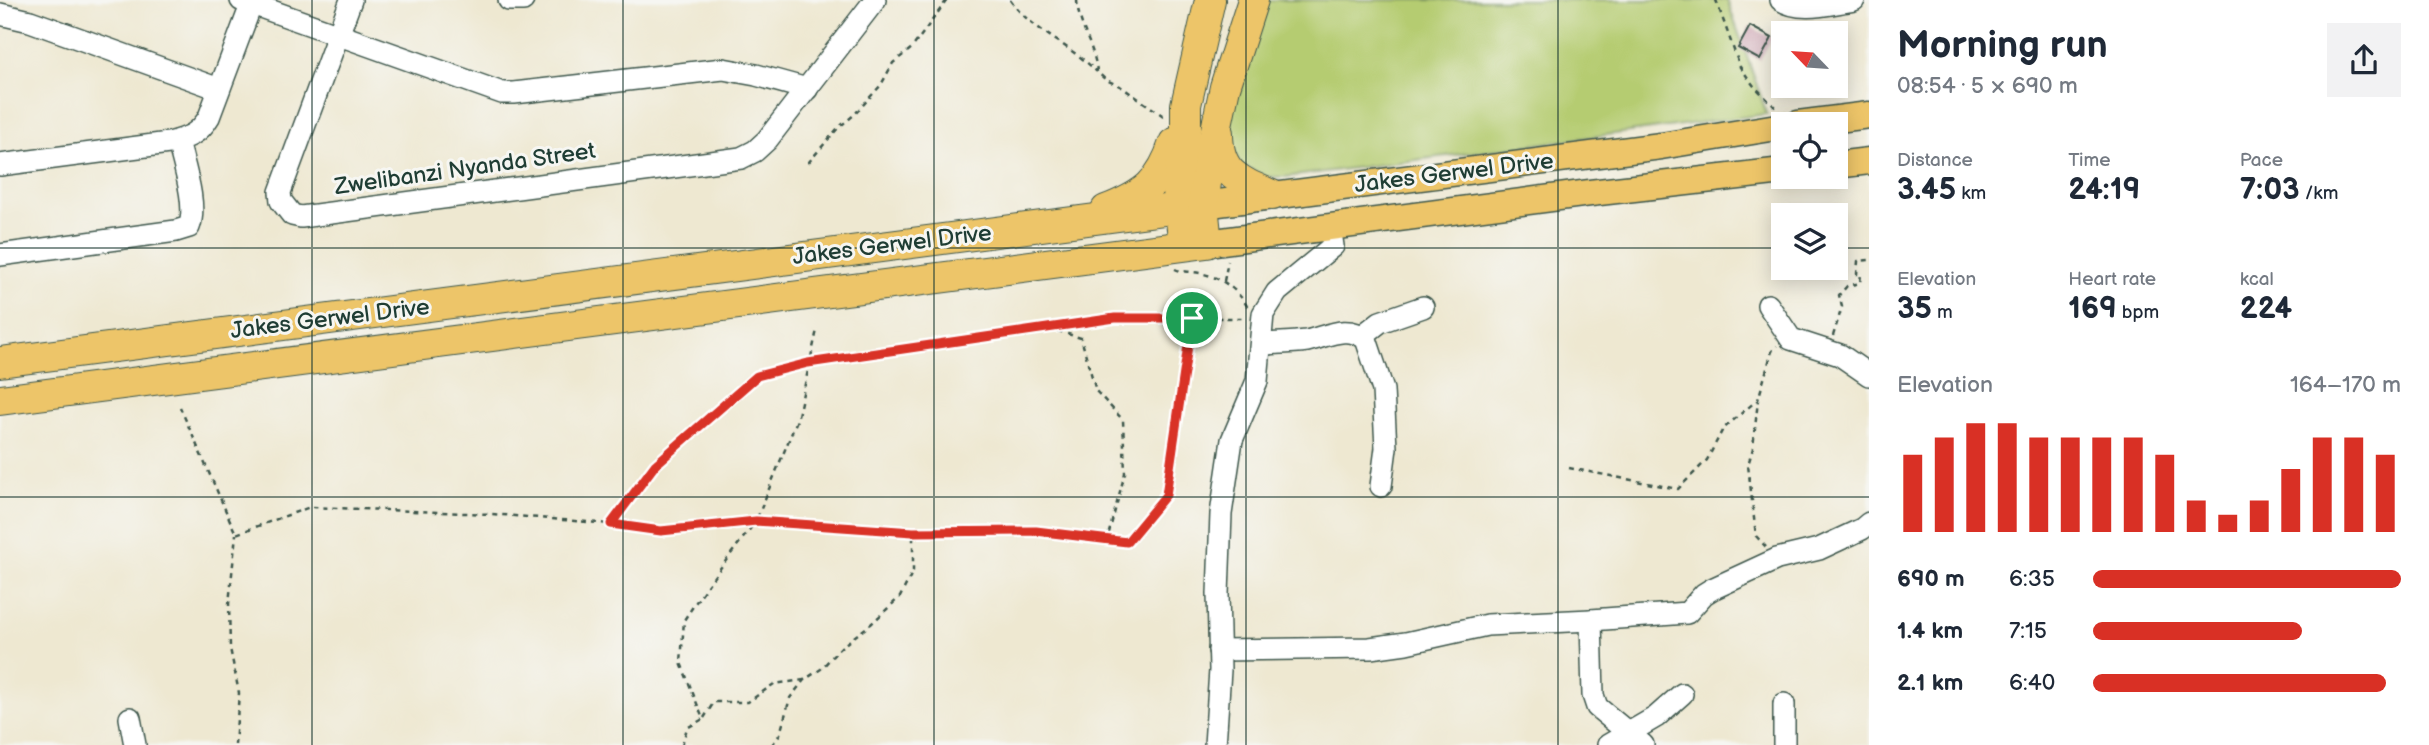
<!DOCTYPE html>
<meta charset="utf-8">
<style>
body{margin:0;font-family:"Balsamiq Sans",sans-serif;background:#f2f2f3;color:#1f2937;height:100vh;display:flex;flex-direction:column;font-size:26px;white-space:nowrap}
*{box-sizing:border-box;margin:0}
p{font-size:23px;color:#747a83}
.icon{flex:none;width:38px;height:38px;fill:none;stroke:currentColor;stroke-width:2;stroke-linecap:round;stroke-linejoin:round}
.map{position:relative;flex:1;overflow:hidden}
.side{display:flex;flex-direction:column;background:#fff;width:560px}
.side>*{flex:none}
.needle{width:46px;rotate:295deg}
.fabs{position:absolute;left:1771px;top:21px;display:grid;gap:14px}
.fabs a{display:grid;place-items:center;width:77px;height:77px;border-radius:0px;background:#fff;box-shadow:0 4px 18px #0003;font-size:35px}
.pin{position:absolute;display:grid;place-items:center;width:60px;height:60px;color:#fff;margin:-30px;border:4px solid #fff;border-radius:50%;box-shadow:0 2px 7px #0007}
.round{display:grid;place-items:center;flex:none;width:74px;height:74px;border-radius:0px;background:#f2f2f3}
.summary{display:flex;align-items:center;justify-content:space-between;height:119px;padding:0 28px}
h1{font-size:38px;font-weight:700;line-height:52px}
.stats{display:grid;grid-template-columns:repeat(3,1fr);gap:10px;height:119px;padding:7px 28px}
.stats div{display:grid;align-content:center}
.stats b{font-size:30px;font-weight:700}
.stats small{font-size:19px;font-weight:400}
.stats p{font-size:19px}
.chart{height:196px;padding:14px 28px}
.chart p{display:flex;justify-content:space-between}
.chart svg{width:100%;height:126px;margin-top:7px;stroke:#d93025;stroke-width:6}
ul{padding:0 28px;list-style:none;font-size:23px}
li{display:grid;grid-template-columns:112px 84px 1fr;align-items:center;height:52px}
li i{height:18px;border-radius:9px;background:#d93025}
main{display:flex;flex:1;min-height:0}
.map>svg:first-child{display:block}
.green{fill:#b5cc71;stroke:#6a8452;stroke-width:2}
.building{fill:#c797a9}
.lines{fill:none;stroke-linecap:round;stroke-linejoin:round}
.minor-casing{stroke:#3e574c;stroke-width:24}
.major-casing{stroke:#3e574c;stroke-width:29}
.highway-casing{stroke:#3e574c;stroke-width:32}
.path{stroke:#3e574c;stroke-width:2.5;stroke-dasharray:5 5;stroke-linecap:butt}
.minor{stroke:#fff;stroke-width:21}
.major{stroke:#edc569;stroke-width:26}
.highway{stroke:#edc569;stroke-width:30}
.route-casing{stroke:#fff;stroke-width:14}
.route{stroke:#d93025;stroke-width:9}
.grid{fill:none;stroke:#1f3d34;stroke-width:2;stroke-opacity:0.55}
.labels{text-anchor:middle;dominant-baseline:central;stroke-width:6;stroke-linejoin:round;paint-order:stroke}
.street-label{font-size:23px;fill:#1f3d34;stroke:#f6f6f2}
</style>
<main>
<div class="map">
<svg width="1869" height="745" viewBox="0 0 1869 745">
<rect width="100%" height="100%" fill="#f6f6f2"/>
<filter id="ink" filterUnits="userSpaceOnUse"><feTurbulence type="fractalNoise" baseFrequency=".0143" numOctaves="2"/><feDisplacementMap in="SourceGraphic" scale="14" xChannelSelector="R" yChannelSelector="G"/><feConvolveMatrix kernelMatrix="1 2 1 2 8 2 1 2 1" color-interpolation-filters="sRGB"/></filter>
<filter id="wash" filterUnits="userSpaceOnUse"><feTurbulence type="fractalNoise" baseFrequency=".00686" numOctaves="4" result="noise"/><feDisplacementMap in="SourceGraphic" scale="28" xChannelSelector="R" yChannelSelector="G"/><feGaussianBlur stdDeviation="1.57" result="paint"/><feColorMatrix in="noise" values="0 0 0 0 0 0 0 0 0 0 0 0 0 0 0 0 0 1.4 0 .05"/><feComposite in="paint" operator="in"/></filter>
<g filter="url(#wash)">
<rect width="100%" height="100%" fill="#eee8d1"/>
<polygon class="green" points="1267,0 1727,0 1767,114 1286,177 1266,177 1240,164 1225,131"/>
<g id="blocks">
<polygon class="building" points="1750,26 1772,38 1760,60 1738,48"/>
</g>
</g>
<g filter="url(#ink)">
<use href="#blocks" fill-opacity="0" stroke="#3e574c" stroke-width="2"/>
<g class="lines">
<g class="minor-casing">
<g id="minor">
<polyline points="241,0 502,93 514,93 723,69 756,75 807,89"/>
<polyline points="351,0 280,192 281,201 292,215 301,217 741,158 755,151 767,140 875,0"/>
<polyline points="509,0 523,0"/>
<path d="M1781,0C1801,13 1831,3 1854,0"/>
<polyline points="0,14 30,21 219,89"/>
<path d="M0,165L169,143C188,138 199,134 209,117L253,0"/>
<path d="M0,255L176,231L189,227C198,206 183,163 178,141"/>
<polyline points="1768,305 1791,339 1840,355 1869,375"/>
<polyline points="1362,336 1380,322 1423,307"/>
<path d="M1262,344C1277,343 1292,343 1307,341C1328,336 1347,324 1366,339L1383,390L1386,448L1381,486"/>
<polyline points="1591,620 1687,613 1704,594 1712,589 1777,559 1819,549 1862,529 1869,523"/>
<polyline points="1219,650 1370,648 1406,643 1487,625 1591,620 1593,695 1597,707 1643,745"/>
<polyline points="130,718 135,745"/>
<polyline points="1215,745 1220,670 1218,594 1221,514 1232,440 1257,381 1263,314 1277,292 1333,246 1330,226"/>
<polyline points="1608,745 1656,717 1682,694"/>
<polyline points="1784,745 1784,704"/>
</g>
</g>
<g class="major-casing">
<g id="major">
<polyline points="1798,124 1869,115"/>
<polyline points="1836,165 1869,161"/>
<polyline points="1203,205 1661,146 1783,126"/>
<polyline points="1207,243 1590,193 1783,171"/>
</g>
</g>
<g class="highway-casing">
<g id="highway">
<path d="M1218,133C1218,174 1239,181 1272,195"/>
<path d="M1106,210C1144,195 1161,183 1174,143"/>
<polyline points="1182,229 1178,190 1186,129 1186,105 1210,0"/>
<polyline points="0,362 1203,205"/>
<polyline points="0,400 1207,243 1203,205 1208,168 1225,87 1253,0"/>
</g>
</g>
<g class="path">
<path d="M1010,0C1032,31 1071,45 1097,72"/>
<path d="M1077,0C1078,26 1095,47 1097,72L1106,80L1120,86L1165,117"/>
<polyline points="1716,0 1740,67 1754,86 1776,108"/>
<polyline points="808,163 838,128 854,115 881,85 893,63 912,48 947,0"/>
<path d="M1175,269C1181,272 1185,271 1192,272C1216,274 1237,287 1248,308"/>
<polyline points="1224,281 1228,261"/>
<polyline points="1048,328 1081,338 1096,391 1123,420 1125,473 1107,540"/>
<polyline points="1833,336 1842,307 1839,295 1847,286 1860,283 1861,274 1857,274 1858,261 1869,260"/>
<polyline points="180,407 236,534 310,507 491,514 611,524 655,465 757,376 809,363 1044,327 1115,318 1192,318"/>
<polyline points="1569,468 1678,489 1707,460 1723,429 1756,401"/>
<polyline points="611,524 661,531 756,521"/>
<polyline points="913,532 1036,531 1127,543 1166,495 1192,318 1244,318"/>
<polyline points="1766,547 1756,536 1748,465 1753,448 1758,400 1772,351 1777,346"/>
<polyline points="704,718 714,702 748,702 774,684 804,680"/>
<polyline points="235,745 239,693 230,648 229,604 236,534"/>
<polyline points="682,745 687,728 703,719 681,663 684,620 706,587 756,521"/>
<polyline points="772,745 780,734 790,698 804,680 821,669 841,647 871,624 900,597 913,571 913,532 756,521 797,420 817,330"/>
</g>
<use href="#minor" class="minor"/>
<use href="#major" class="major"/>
<use href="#highway" class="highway"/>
</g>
</g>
<g class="lines" filter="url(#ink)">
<g class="route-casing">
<polygon id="route" points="1115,318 1192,318 1166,495 1127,542 1036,531 913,532 756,521 661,531 611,524 655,465 757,376 808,363"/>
</g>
<use href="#route" class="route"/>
</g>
<path class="grid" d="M312,0V745M623,0V745M934,0V745M1246,0V745M1558,0V745M0,248H1783M1836,248H1869M0,497H1869"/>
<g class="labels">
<g class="street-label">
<text transform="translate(465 169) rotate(-8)">Zwelibanzi Nyanda Street</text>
<text transform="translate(1454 173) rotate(-7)">Jakes Gerwel Drive</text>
<text transform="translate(892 245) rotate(-7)">Jakes Gerwel Drive</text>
<text transform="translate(330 319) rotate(-7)">Jakes Gerwel Drive</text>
</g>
</g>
</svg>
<div class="fabs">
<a><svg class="needle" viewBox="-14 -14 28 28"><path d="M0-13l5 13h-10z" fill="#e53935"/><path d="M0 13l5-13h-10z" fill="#747a83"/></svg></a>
<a><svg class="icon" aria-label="locate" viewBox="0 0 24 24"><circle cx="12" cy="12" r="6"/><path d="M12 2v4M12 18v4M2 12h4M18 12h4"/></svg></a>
<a><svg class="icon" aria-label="layers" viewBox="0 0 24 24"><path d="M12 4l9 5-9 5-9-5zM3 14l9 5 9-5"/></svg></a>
</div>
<div class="pin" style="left:1192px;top:318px;background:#1e9e55"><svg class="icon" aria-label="arrive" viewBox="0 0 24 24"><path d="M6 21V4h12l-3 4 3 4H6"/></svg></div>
</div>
<section class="side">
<div class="summary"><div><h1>Morning run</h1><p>08:54 · 5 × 690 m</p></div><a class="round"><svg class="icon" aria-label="share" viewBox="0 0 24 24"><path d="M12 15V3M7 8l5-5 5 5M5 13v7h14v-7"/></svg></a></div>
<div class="stats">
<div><p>Distance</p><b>3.45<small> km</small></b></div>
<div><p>Time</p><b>24:19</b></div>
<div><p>Pace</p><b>7:03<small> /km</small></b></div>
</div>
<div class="stats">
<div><p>Elevation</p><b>35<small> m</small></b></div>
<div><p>Heart rate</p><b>169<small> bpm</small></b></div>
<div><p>kcal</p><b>224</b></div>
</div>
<div class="chart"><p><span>Elevation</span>164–170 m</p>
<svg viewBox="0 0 160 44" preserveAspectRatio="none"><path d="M5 44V17M15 44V11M25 44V6M35 44V6M45 44V11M55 44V11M65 44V11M75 44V11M85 44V17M95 44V33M105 44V38M115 44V33M125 44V22M135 44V11M145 44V11M155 44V17"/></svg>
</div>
<ul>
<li><b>690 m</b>6:35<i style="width:100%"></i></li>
<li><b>1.4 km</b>7:15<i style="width:68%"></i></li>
<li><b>2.1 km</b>6:40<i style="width:95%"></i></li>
</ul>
</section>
</main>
